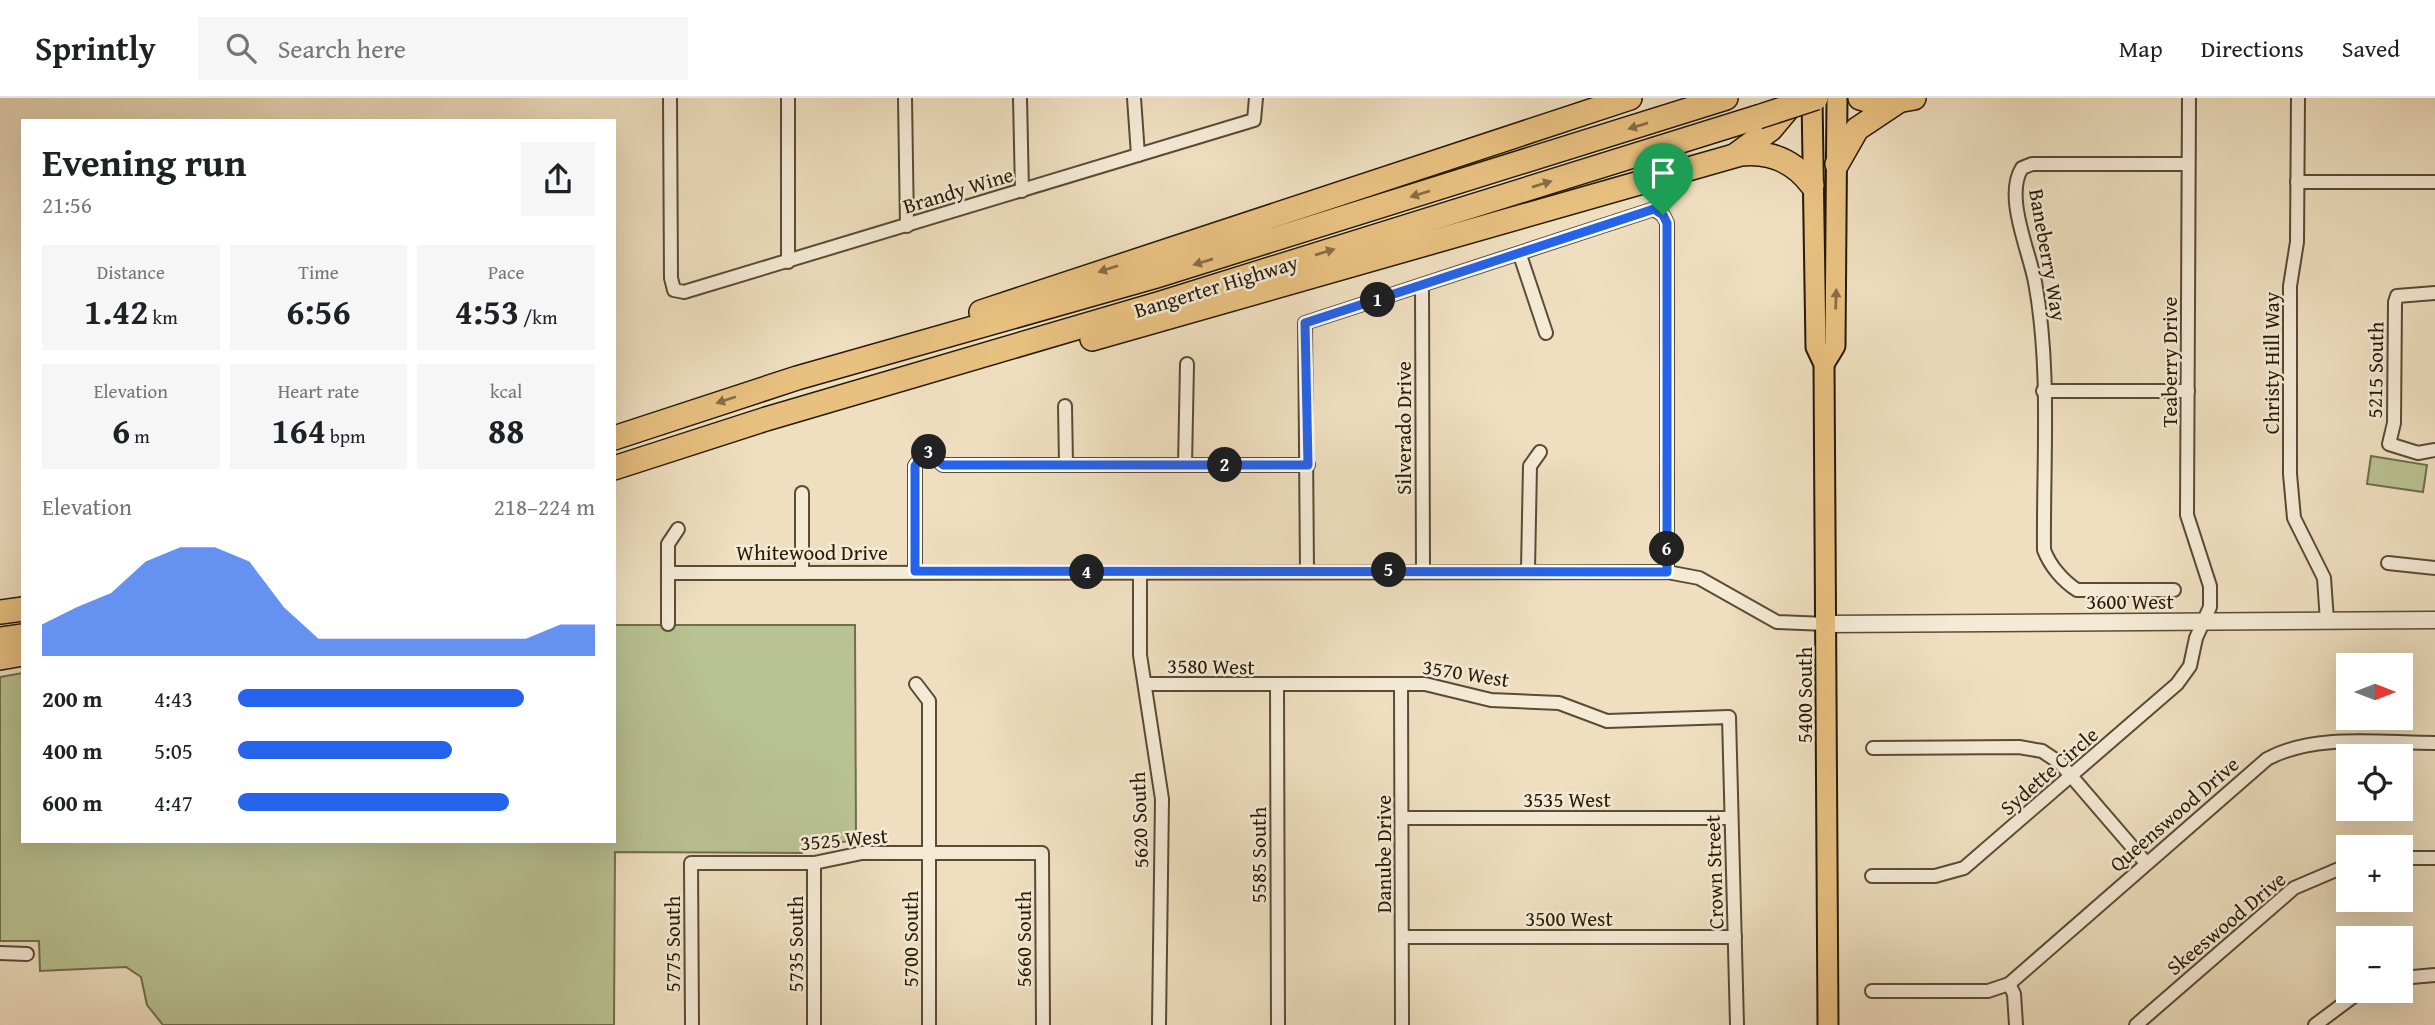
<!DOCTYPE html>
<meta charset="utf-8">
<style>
body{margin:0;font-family:"Gentium Book Plus",serif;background:#f6f6f6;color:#202124;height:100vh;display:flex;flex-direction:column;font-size:26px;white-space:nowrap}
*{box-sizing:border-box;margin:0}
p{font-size:23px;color:#757577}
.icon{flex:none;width:38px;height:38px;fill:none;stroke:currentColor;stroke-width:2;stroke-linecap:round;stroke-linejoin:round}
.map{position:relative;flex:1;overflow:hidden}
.panel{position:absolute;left:21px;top:21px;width:595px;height:724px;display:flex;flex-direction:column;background:#fff;border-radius:0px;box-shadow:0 7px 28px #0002}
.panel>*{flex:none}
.needle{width:46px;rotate:90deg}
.controls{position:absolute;left:2336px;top:555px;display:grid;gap:14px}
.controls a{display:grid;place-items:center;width:77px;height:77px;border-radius:0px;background:#fff;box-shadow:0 7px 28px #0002;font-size:35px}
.pin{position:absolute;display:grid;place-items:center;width:60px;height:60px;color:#fff;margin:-72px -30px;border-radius:50% 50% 50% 0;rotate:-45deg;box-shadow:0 0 7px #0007}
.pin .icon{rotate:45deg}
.km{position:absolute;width:35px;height:35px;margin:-18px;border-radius:50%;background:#222;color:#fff;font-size:19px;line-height:35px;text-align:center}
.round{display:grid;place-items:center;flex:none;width:74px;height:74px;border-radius:0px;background:#f6f6f6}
.headline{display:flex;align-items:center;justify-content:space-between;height:119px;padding:0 21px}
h1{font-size:38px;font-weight:700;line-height:52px}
.metrics{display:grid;grid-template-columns:repeat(3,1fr);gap:10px;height:119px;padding:7px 21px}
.metrics div{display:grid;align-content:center;border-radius:0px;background:#f6f6f6;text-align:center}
.metrics b{font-size:35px;font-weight:700}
.metrics small{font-size:19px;font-weight:400}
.metrics p{font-size:19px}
.chart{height:196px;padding:14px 21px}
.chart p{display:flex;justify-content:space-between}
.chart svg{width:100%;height:126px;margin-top:7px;fill:#2563eb;opacity:.7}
ul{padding:0 21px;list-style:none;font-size:23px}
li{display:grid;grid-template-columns:112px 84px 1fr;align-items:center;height:52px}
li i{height:18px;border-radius:9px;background:#2563eb}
header{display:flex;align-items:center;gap:42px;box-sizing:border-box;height:98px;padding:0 35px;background:#fff;border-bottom:2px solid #e0e0e0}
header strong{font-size:33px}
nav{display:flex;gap:38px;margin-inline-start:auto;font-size:24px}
.search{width:490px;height:63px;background:#f6f6f6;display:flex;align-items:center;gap:18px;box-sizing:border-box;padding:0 24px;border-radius:0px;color:#757577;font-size:26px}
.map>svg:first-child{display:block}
.green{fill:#b9c292;stroke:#706e4c;stroke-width:2}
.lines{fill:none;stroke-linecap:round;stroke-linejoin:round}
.minor-casing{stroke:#594b34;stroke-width:16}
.tertiary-casing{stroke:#594b34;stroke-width:19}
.primary-casing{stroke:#271a06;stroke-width:23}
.motorway-casing{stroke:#271a06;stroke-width:26}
.minor{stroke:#f5ead6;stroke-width:12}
.tertiary{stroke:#f5ead6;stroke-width:16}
.primary{stroke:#e8c080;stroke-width:19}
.motorway{stroke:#e8c080;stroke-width:23}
.motorway-bridge-casing{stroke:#271a06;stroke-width:26;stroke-linecap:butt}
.motorway-bridge{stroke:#e8c080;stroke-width:23}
.oneway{fill:#886d43}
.route-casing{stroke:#fff;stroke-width:14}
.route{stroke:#2563eb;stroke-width:9}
.labels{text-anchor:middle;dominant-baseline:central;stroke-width:5;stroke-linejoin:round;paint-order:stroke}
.street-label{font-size:21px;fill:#271a06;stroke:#f5ead6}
</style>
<header>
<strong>Sprintly</strong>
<div class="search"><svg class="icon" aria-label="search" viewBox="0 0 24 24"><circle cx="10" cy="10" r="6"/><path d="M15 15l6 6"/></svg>Search here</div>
<nav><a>Map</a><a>Directions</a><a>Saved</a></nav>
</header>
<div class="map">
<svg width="2435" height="927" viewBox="0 0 2435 927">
<rect width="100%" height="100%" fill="#efdfc0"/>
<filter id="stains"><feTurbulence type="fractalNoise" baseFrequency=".00286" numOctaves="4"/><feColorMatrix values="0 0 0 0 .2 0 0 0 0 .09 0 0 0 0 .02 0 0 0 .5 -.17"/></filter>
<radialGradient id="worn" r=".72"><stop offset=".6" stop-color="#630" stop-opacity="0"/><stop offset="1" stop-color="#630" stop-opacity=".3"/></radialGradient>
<g class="green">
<polygon points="2371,358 2427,367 2423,394 2367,386"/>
<polygon points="614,527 855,527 856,742 803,750 802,755 615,754 614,927 163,927 147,907 141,879 126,869 40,873 39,843 0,843 0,579 23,575 23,744 614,744"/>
</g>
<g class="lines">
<g class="minor-casing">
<g id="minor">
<polyline points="670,0 671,180 674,192 684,194 1254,22 1256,0"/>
<polyline points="788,0 788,164"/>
<polyline points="905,0 907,128"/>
<polyline points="1020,0 1022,93"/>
<polyline points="1134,0 1138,57"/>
<polyline points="2298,0 2297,144 2290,188 2290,376 2294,420 2324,480 2327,523"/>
<polyline points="2297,84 2435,84"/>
<polyline points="1520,157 1546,235"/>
<polyline points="1422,188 1423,473"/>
<polyline points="2435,195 2397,198 2395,204 2394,325 2389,346 2418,355 2435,352"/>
<polyline points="2043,293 2188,293"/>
<polyline points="1065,308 1066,366"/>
<polyline points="1185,367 1187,266"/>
<polyline points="2388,465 2435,470"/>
<polyline points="1528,471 1530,368 1540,354"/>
<polyline points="802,473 802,395"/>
<polyline points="915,473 915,368 926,352 943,367 1308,367"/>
<polyline points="1307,473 1305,225 1654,111 1663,117 1667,125 1667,474"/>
<polyline points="668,475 1667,474 1699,480 1777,524 1826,526"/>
<polyline points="1140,475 1140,557 1162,701 1159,927"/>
<path d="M2174,492H2077C2063,483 2050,468 2044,452C2043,363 2051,271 2035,184C2029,152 2004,98 2022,70L2032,66H2188"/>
<polyline points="668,526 668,446 678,431"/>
<polyline points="916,586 929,603 929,927"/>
<polyline points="1145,586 1425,586 1491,602 1559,605 1607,623 1729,619 1737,927"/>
<polyline points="1401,586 1402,927"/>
<polyline points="1277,587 1278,927"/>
<polyline points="1873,650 2019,649 2042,653 2060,665 2146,765"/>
<polyline points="1403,720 1731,720"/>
<polyline points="2401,760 2435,760"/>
<polyline points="814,765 814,927"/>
<polyline points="1872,778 1935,778 1964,770 2177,586 2190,568 2196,540 2210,509 2210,488 2187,417 2189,0"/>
<polyline points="1402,839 1735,839"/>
<polyline points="0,855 27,856"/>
<polyline points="2401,880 2435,877"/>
<polyline points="2009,886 2014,896 2016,927"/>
<path d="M1872,893H1988L2009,886L2267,661C2315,635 2381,645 2435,645"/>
<polyline points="692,927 691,765 814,765 862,755 1042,755 1043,927"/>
<polyline points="2136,927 2294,790 2348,767"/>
<polyline points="2315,927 2362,892"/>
</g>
</g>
<g class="tertiary-casing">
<polyline id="tertiary" points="1826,526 2435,522"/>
</g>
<g class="primary-casing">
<g id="primary">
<polyline points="1812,0 1816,249 1824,266 1828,927"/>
<polyline points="1824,266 1835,248 1837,0"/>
</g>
</g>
<g class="motorway-casing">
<g id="motorway">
<polyline points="1860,0 1880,6 1914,0"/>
<polyline points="1737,56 1771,31 1796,1"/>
<polyline points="1837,66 1857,31 1896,5"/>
<polyline points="981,214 1630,0"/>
<path d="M1092,241L1741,56C1770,53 1794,63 1812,87"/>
<polyline points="614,340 797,280 1153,179 1726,0"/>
<polyline points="614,370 766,321 1161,205 1758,19"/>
<polyline points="0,514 23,511"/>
<polyline points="0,541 23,538"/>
<polyline points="0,560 23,556"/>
</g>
</g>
<use href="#minor" class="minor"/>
<use href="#tertiary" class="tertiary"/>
<use href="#primary" class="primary"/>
<use href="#motorway" class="motorway"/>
<g class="motorway-bridge-casing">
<polyline id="motorway-bridge" points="1758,19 1816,0"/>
</g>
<use href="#motorway-bridge" class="motorway-bridge"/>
</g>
<defs><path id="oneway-solid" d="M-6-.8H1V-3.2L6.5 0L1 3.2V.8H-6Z" transform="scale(1.75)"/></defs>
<g class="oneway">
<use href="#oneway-solid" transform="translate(1638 28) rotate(163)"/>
<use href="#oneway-solid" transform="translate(1542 86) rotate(-17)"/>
<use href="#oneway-solid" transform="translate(1420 96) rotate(163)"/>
<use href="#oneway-solid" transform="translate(1325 154) rotate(-17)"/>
<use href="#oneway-solid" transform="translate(1203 164) rotate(163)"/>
<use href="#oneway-solid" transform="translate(1108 171) rotate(162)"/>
<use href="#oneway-solid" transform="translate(1836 201) rotate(-88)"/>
<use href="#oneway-solid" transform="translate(726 302) rotate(162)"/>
</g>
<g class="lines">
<g class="route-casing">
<polygon id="route" points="1654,111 1663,117 1667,125 1667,474 915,473 915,368 926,352 943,367 1308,367 1305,225"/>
</g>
<use href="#route" class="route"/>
</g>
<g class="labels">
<g class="street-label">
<text transform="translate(958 92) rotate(-17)">Brandy Wine</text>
<text transform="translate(2048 157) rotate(80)">Baneberry Way</text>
<text transform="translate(1216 188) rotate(-17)">Bangerter Highway</text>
<text transform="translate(2169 264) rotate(-90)">Teaberry Drive</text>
<text transform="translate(2271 265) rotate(-90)">Christy Hill Way</text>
<text transform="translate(2375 272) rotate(-89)">5215 South</text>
<text transform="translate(1403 330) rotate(-90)">Silverado Drive</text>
<text x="812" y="454">Whitewood Drive</text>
<text x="2130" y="503">3600 West</text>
<text transform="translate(1211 568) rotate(1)">3580 West</text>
<text transform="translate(1466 575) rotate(9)">3570 West</text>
<text transform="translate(1804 597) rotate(-90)">5400 South</text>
<text transform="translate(2049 673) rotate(-41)">Sydette Circle</text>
<text x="1567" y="701">3535 West</text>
<text transform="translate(2174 716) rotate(-41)">Queenswood Drive</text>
<text transform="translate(1139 722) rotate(-92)">5620 South</text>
<text transform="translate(844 741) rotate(-5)">3525 West</text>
<text transform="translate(1383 756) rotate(-90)">Danube Drive</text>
<text transform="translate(1258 757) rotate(-90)">5585 South</text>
<text transform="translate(1714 774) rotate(-92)">Crown Street</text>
<text x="1569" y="820">3500 West</text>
<text transform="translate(2226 825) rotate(-40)">Skeeswood Drive</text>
<text transform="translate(910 841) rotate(-90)">5700 South</text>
<text transform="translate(1023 841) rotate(-90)">5660 South</text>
<text transform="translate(672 846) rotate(-90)">5775 South</text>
<text transform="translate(795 846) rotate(-90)">5735 South</text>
</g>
</g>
<rect width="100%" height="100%" filter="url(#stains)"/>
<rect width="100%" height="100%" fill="url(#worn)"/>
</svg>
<div class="controls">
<a><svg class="needle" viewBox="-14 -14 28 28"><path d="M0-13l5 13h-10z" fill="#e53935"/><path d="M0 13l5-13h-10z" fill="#757577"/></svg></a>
<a><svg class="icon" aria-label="locate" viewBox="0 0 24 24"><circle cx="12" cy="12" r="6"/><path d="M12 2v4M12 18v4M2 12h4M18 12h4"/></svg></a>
<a>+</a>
<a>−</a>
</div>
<div class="pin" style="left:1663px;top:117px;background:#1e9e55"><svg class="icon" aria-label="arrive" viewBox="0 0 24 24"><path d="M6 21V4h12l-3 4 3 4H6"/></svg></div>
<b class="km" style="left:1378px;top:202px">1</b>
<b class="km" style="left:1225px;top:367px">2</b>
<b class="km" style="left:929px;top:354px">3</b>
<b class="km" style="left:1087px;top:474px">4</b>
<b class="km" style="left:1389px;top:472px">5</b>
<b class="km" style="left:1667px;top:451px">6</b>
<section class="panel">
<div class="headline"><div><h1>Evening run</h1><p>21:56</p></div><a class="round"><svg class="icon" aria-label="share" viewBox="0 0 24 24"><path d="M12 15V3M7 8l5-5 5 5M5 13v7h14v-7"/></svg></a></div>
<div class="metrics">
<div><p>Distance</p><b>1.42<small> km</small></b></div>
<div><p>Time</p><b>6:56</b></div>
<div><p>Pace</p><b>4:53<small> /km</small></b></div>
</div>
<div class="metrics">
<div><p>Elevation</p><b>6<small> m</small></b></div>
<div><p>Heart rate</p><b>164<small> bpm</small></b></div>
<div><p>kcal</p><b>88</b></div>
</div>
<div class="chart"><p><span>Elevation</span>218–224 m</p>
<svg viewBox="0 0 160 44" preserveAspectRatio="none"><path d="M0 44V33L10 27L20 22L30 11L40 6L50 6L60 11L70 27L80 38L90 38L100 38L110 38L120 38L130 38L140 38L150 33L160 33V44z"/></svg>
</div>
<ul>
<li><b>200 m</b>4:43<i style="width:80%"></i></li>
<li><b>400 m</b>5:05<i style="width:60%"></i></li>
<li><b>600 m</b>4:47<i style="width:76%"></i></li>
</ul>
</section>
</div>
